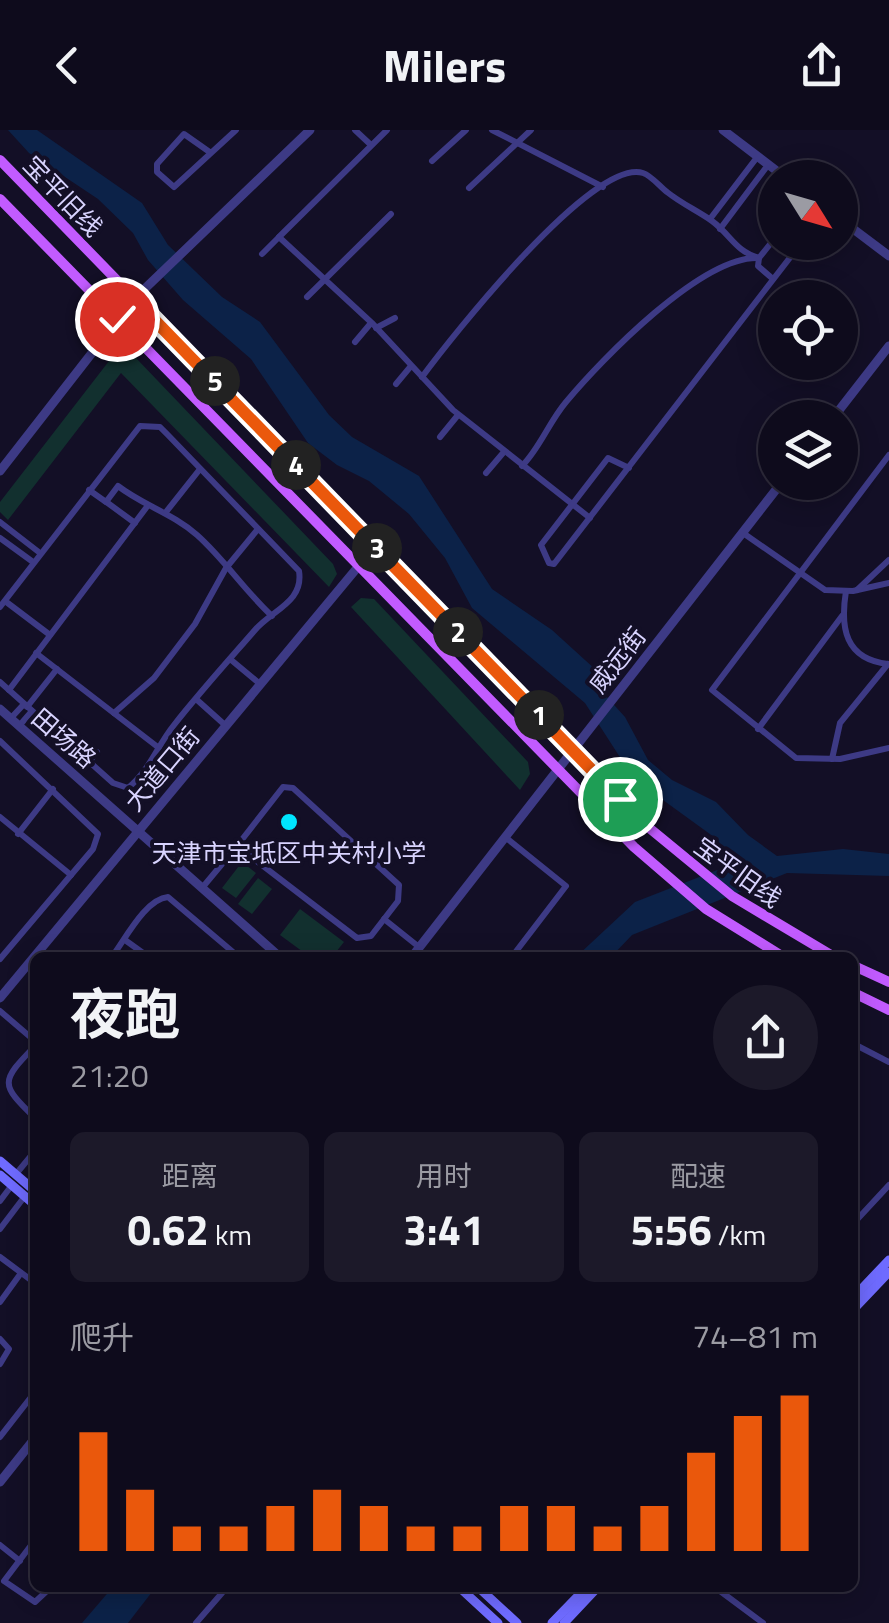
<!DOCTYPE html>
<html lang="zh">
<meta charset="utf-8">
<style>
body{margin:0;font-family:"Titillium Web","Noto Sans SC",sans-serif;background:#1c1929;color:#f1f3f6;height:100vh;display:flex;flex-direction:column;font-size:38px;white-space:nowrap}
*{box-sizing:border-box;margin:0}
p{font-size:32px;color:#9b9ba3}
.icon{flex:none;width:55px;height:55px;fill:none;stroke:currentColor;stroke-width:2;stroke-linecap:round;stroke-linejoin:round}
.map{position:relative;flex:1;overflow:hidden}
.drawer{position:absolute;left:30px;top:822px;width:828px;height:640px;display:flex;flex-direction:column;background:#0e0b1c;border-radius:15px;box-shadow:0 5px 25px #0003,0 0 0 2px #2e2b3b}
.drawer>*{flex:none}
.needle{width:65px;rotate:127deg}
.controls{position:absolute;left:758px;top:30px;display:grid;gap:20px}
.controls a{display:grid;place-items:center;width:100px;height:100px;border-radius:50%;background:#0e0b1c;box-shadow:0 5px 25px #0003,0 0 0 2px #2e2b3b;font-size:50px}
.pin{position:absolute;display:grid;place-items:center;width:85px;height:85px;color:#fff;margin:-42px;border:5px solid #fff;border-radius:50%;box-shadow:0 2px 10px #0007}
.km{position:absolute;width:50px;height:50px;margin:-25px;border-radius:50%;background:#222;color:#fff;font-size:28px;line-height:50px;text-align:center}
.round{display:grid;place-items:center;flex:none;width:105px;height:105px;border-radius:52px;background:#1c1929}
.summary{display:flex;align-items:center;justify-content:space-between;height:170px;padding:0 40px}
h1{font-size:55px;font-weight:700;line-height:75px}
.metrics{display:grid;grid-template-columns:repeat(3,1fr);gap:15px;height:170px;padding:10px 40px}
.metrics div{display:grid;align-content:center;border-radius:15px;background:#1c1929;text-align:center}
.metrics b{font-size:42px;font-weight:700}
.metrics small{font-size:28px;font-weight:400}
.metrics p{font-size:28px}
.chart{height:280px;padding:20px 40px}
.chart p{display:flex;justify-content:space-between}
.chart svg{width:100%;height:180px;margin-top:10px;stroke:#ea580c;stroke-width:6}
header{display:flex;justify-content:space-between;align-items:center;height:130px;padding:0 40px;background:#0e0b1c;font-size:45px;font-weight:700}
.map>svg:first-child{display:block}
.green{fill:#12302f}
.water{fill:#0c2248}
.lines{fill:none;stroke-linecap:round;stroke-linejoin:round}
.minor{stroke:#3d3a85;stroke-width:6}
.tertiary{stroke:#3d3a85;stroke-width:9}
.secondary{stroke:#6f6bff;stroke-width:9}
.primary{stroke:#c25bff;stroke-width:10}
.route-casing{stroke:#fff;stroke-width:20}
.route{stroke:#ea580c;stroke-width:12}
.poi-dot{fill:#00e5ff;stroke:#130f26;stroke-width:4}
.labels{text-anchor:middle;dominant-baseline:central;stroke-width:8;stroke-linejoin:round;paint-order:stroke}
.street-label{font-size:25px;fill:#d9d4ff;stroke:#130f26}
.poi-label{font-size:25px;fill:#d9d4ff;stroke:#130f26}
</style>
<header><svg class="icon" aria-label="back" viewBox="0 0 24 24"><path d="M15 5l-7 7 7 7"/></svg>Milers<svg class="icon" aria-label="share" viewBox="0 0 24 24"><path d="M12 15V3M7 8l5-5 5 5M5 13v7h14v-7"/></svg></header>
<div class="map">
<svg width="889" height="1493" viewBox="0 0 889 1493">
<rect width="100%" height="100%" fill="#130f26"/>
<g class="green">
<polygon points="121,224 136,228 333,434 337,444 329,457 121,243 8,390 0,382 0,372 109,231"/>
<polygon points="361,468 374,469 528,632 530,644 520,660 351,477"/>
<polygon points="242,732 256,743 236,768 222,758"/>
<polygon points="258,748 272,759 252,784 238,774"/>
<polygon points="300,779 344,812 332,827 310,827 280,805"/>
</g>
<g class="water">
<polygon points="8,0 37,0 142,73 168,115 222,167 260,192 329,285 352,307 419,346 492,459 552,500 596,540 596,555 625,587 648,630 672,650 716,672 748,705 777,726 843,719 889,724 889,746 787,743 632,805 611,827 576,827 635,772 725,737 727,722 714,707 634,649 585,573 472,478 445,428 409,384 369,351 337,335 308,313 251,229 183,170 148,130 133,103 98,69 29,23"/>
<polygon points="112,1458 155,1458 128,1493 82,1493"/>
</g>
<g class="lines">
<g class="minor">
<polyline points="355,0 371,15"/>
<polyline points="387,0 279,107 373,194 453,280 590,388"/>
<polyline points="492,0 603,57"/>
<polyline points="211,23 184,4 157,34 157,42 174,57 236,0"/>
<polyline points="432,31 466,0"/>
<polyline points="469,58 531,0"/>
<polyline points="710,89 758,26"/>
<polyline points="720,99 768,35"/>
<polyline points="262,124 279,107"/>
<polyline points="307,167 391,84"/>
<polyline points="376,198 395,188"/>
<polyline points="355,212 371,193"/>
<path d="M422,247C450,209 593,27 643,43C652,46 660,57 667,62C682,74 698,81 712,91C731,105 735,121 759,128L758,136L773,149"/>
<polyline points="396,254 411,236"/>
<polyline points="440,307 458,285"/>
<polyline points="889,325 712,560 796,628 840,629 889,618"/>
<path d="M522,336C540,318 549,292 566,272C601,230 702,125 759,128L775,108"/>
<polyline points="629,338 608,328 541,415 549,433 554,434 802,112"/>
<polyline points="486,343 503,323"/>
<path d="M89,360L106,372L118,356C144,376 172,383 197,405C224,429 245,461 272,486"/>
<polyline points="105,371 135,393"/>
<polyline points="166,382 200,339"/>
<polyline points="0,392 40,423"/>
<polyline points="743,403 825,460 853,461 889,453"/>
<polyline points="0,408 33,432"/>
<polyline points="857,460 889,430"/>
<path d="M846,461C840,498 845,529 888,534"/>
<polyline points="5,471 50,505"/>
<path d="M0,477L140,296L160,297L167,304L299,441C304,472 272,480 255,500C228,531 200,562 174,595C157,616 150,640 128,658L113,653L0,552"/>
<polyline points="36,523 159,618"/>
<polyline points="230,529 260,554"/>
<polyline points="9,560 146,378"/>
<polyline points="196,569 225,595"/>
<polyline points="27,577 57,539"/>
<polyline points="114,583 154,548 195,494 226,438 258,399"/>
<polyline points="11,588 24,574"/>
<polyline points="19,596 32,581"/>
<polyline points="758,599 842,486"/>
<polyline points="0,611 98,704 93,719 0,829"/>
<polyline points="832,629 840,593 888,534"/>
<polyline points="89,632 97,622"/>
<polyline points="0,687 71,745"/>
<polyline points="18,704 53,659"/>
<polyline points="505,707 566,756 511,828"/>
<polyline points="202,758 237,716 357,808 371,806 398,771 399,755 293,658 283,657 237,716"/>
<polyline points="384,789 419,817"/>
<polyline points="125,810 150,828"/>
<path d="M111,828C125,810 145,769 168,767L240,828"/>
<polyline points="0,881 35,911"/>
<polyline points="852,913 889,932"/>
<path d="M35,916C0,952 0,954 35,988"/>
<polyline points="16,1044 35,1021"/>
<polyline points="0,1071 12,1055"/>
<polyline points="852,1095 889,1055"/>
<polyline points="0,1099 25,1066"/>
<polyline points="0,1127 35,1153"/>
<polyline points="0,1172 21,1143"/>
<polyline points="0,1209 9,1219 0,1234"/>
<polyline points="0,1307 35,1262"/>
<polyline points="35,1410 4,1451 35,1472 50,1458"/>
<polyline points="0,1415 20,1431"/>
<polyline points="716,1458 763,1493"/>
<polyline points="196,1493 222,1463"/>
</g>
<g class="tertiary">
<polyline points="723,0 786,48"/>
<polyline points="840,89 889,126"/>
<polyline points="833,288 889,216"/>
<polyline points="0,341 134,169 310,0"/>
<polyline points="0,579 281,828"/>
<polyline points="411,828 782,352"/>
<polyline points="0,868 357,438"/>
<polyline points="0,1352 35,1308"/>
</g>
<g class="secondary">
<polyline points="0,1031 35,1061"/>
<polyline points="0,1045 35,1075"/>
<polyline points="852,1169 889,1130"/>
<polyline points="852,1181 889,1142"/>
<polyline points="460,1458 498,1493"/>
<polyline points="479,1458 517,1493"/>
<polyline points="552,1493 586,1458"/>
<polyline points="564,1493 597,1458"/>
</g>
<g class="primary">
<polyline points="0,30 648,697 732,766 836,828"/>
<polyline points="0,69 634,717 706,779 785,828"/>
<polyline points="852,835 889,852"/>
<polyline points="852,862 889,880"/>
</g>
</g>
<g class="lines">
<g class="route-casing">
<polyline id="route" points="117,189 134,169 620,669"/>
</g>
<use href="#route" class="route"/>
</g>
<circle class="poi-dot" cx="289" cy="692" r="10"/>
<g class="labels">
<g class="street-label">
<text transform="translate(63 66) rotate(46)">宝平旧线</text>
<text transform="translate(617 530) rotate(-52)">威远街</text>
<text transform="translate(64 608) rotate(41)">田场路</text>
<text transform="translate(162 639) rotate(-50)">大道口街</text>
<text transform="translate(738 742) rotate(36)">宝平旧线</text>
</g>
<g class="poi-label">
<text x="289" y="723">天津市宝坻区中关村小学</text>
</g>
</g>
</svg>
<div class="controls">
<a><svg class="needle" viewBox="-14 -14 28 28"><path d="M0-13l5 13h-10z" fill="#e53935"/><path d="M0 13l5-13h-10z" fill="#9b9ba3"/></svg></a>
<a><svg class="icon" aria-label="locate" viewBox="0 0 24 24"><circle cx="12" cy="12" r="6"/><path d="M12 2v4M12 18v4M2 12h4M18 12h4"/></svg></a>
<a><svg class="icon" aria-label="layers" viewBox="0 0 24 24"><path d="M12 4l9 5-9 5-9-5zM3 14l9 5 9-5"/></svg></a>
</div>
<div class="pin" style="left:620px;top:669px;background:#1e9e55"><svg class="icon" aria-label="arrive" viewBox="0 0 24 24"><path d="M6 21V4h12l-3 4 3 4H6"/></svg></div>
<div class="pin" style="left:117px;top:189px;background:#d93025"><svg class="icon" aria-label="check" viewBox="0 0 24 24"><path d="M5 12l5 5 9-10"/></svg></div>
<b class="km" style="left:539px;top:585px">1</b>
<b class="km" style="left:458px;top:502px">2</b>
<b class="km" style="left:377px;top:418px">3</b>
<b class="km" style="left:296px;top:335px">4</b>
<b class="km" style="left:215px;top:251px">5</b>
<section class="drawer">
<div class="summary"><div><h1>夜跑</h1><p>21:20</p></div><a class="round"><svg class="icon" aria-label="share" viewBox="0 0 24 24"><path d="M12 15V3M7 8l5-5 5 5M5 13v7h14v-7"/></svg></a></div>
<div class="metrics">
<div><p>距离</p><b>0.62<small> km</small></b></div>
<div><p>用时</p><b>3:41</b></div>
<div><p>配速</p><b>5:56<small> /km</small></b></div>
</div>
<div class="chart"><p><span>爬升</span>74–81 m</p>
<svg viewBox="0 0 160 44" preserveAspectRatio="none"><path d="M5 44V15M15 44V29M25 44V38M35 44V38M45 44V33M55 44V29M65 44V33M75 44V38M85 44V38M95 44V33M105 44V33M115 44V38M125 44V33M135 44V20M145 44V11M155 44V6"/></svg>
</div>
</section>
</div>
